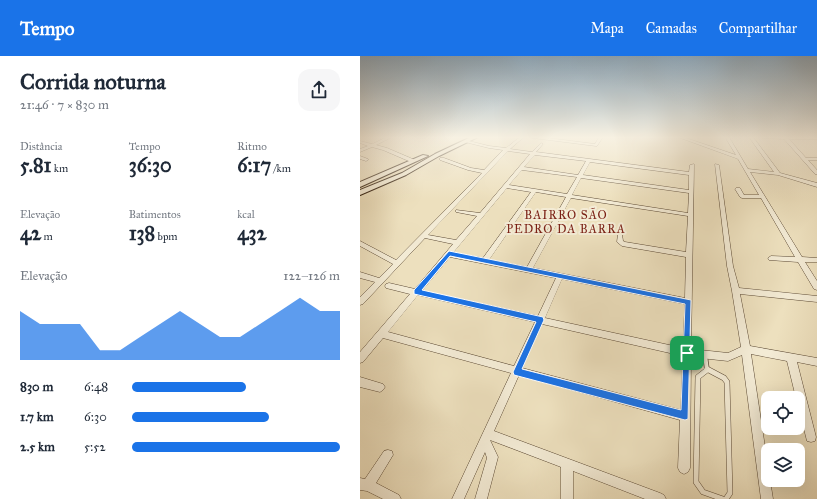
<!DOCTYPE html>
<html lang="pt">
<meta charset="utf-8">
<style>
body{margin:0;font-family:"IM FELL Great Primer",serif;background:#f6f6f7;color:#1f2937;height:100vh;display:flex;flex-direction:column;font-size:15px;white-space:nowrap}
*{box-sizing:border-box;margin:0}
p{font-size:13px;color:#747a83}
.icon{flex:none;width:22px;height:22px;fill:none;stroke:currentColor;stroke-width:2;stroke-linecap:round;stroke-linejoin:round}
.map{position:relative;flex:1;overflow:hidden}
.details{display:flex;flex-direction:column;background:#fff;width:360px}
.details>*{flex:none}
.controls{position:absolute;left:401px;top:335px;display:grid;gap:8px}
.controls a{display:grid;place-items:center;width:44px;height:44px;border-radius:8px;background:#fff;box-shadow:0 4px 16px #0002;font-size:20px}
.pin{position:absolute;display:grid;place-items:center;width:34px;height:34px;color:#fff;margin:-17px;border-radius:8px;box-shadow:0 2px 6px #0006}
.round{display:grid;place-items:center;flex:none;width:42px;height:42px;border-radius:12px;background:#f6f6f7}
.headline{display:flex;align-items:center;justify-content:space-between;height:68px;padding:0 20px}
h1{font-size:22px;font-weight:700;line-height:30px}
.stats{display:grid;grid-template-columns:repeat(3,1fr);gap:6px;height:68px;padding:4px 20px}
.stats div{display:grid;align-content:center}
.stats b{font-size:20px;font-weight:700}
.stats small{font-size:11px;font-weight:400}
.stats p{font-size:11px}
.chart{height:112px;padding:8px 20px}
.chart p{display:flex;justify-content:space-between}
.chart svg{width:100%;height:72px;margin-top:4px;fill:#1a73e8;opacity:.7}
ul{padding:0 20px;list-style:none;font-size:13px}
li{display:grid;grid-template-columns:64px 48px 1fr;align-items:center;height:30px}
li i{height:10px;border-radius:5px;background:#1a73e8}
header{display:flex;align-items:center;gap:24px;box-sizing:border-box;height:56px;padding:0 20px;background:#1a73e8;color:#fff}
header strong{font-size:19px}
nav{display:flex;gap:22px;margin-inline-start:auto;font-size:14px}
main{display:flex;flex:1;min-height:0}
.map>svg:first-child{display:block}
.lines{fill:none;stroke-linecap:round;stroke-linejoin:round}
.service-far1-casing{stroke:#5c4a35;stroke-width:5.5}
.service-casing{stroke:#5c4a35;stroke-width:6}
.minor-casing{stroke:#5c4a35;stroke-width:1}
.secondary-casing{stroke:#2b1807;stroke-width:2}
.service-far1{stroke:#f3ebd5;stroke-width:4}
.service{stroke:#f3ebd5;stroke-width:5}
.minor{fill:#f3ebd5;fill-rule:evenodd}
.secondary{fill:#f3ebd5;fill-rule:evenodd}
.route{fill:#1a73e8;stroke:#fff;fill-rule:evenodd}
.labels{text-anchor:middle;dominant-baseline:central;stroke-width:4;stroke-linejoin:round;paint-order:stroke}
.neighbourhood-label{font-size:12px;letter-spacing:1px;fill:#7a1f14;stroke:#f3ebd5}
</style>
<header>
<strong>Tempo</strong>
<nav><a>Mapa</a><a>Camadas</a><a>Compartilhar</a></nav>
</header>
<main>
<section class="details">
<div class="headline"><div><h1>Corrida noturna</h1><p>21:46 · 7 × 830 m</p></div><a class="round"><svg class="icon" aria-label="share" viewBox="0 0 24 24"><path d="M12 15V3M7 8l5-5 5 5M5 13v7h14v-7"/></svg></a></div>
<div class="stats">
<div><p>Distância</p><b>5.81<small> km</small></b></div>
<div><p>Tempo</p><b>36:30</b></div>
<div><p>Ritmo</p><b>6:17<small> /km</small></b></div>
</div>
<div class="stats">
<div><p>Elevação</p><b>42<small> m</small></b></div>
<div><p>Batimentos</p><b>138<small> bpm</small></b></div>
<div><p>kcal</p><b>432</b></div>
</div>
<div class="chart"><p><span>Elevação</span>122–126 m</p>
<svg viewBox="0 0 160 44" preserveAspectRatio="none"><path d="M0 44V14L10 22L20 22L30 22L40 38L50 38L60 30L70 22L80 14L90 22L100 30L110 30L120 22L130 14L140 6L150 14L160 14V44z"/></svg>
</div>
<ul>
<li><b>830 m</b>6:48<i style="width:55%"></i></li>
<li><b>1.7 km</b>6:30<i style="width:66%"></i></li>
<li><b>2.5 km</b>5:52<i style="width:100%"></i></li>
</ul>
</section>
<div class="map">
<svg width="457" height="443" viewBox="0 0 457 443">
<rect width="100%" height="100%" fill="#ede0be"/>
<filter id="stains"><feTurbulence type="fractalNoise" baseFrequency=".005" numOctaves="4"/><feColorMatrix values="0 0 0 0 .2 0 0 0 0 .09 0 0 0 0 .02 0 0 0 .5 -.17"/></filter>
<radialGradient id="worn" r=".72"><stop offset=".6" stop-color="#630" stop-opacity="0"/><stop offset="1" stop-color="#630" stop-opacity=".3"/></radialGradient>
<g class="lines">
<g class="service-far1-casing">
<polyline id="service-far1" points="345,299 347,314"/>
</g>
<g class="service-casing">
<g id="service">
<polyline points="347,313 364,322 367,326 370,437 366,443"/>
<polyline points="347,314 338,321 336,426 343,436 363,443"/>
</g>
</g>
<g class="minor-casing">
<g id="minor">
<polygon points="27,81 30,82 16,89 27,92 55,104 55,106 51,106 23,94 12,91 0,96 0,93 8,90 0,87 0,85 12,88"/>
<path d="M160,81H164L150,93L172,96L181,87L183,88L176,96L329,116L330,109L334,108L331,293L368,297L381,291L372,235L367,210L355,108L359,109L373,210L379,232L457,240V246L380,238L390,290L457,302V310L437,306L456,381L455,385L451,386L447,385L438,349V342H436L427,305L391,298L408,411V424H410L413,443H401L382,299L368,305L331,301L330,412L328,416L324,418L320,416L318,412L320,364L159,319L134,375L300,437L304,439L306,443H285L213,415V443H201V411L130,384L138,401L127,443H115L127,402L125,396L104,443H92L151,317L23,282L3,306L0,307V296L50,238L26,232L25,230L26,228L29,227L55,233L93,188L65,182L3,248L0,249V241L15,226L0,222V216L19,222L33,208L0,190V185L36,204L122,117L108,114L80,104V102H84L111,112L124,114L143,94L129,92L105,86V84L129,90L146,92ZM148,95L170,98L120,157L96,154V156L117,160L96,184L68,179ZM175,99L226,105L218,119L164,111ZM230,106L329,119V134L223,119ZM162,114L217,121L207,138L149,129ZM221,122L329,137L328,157L212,139ZM147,132L171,136L123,202L93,197ZM176,136L206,141L167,211L129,204ZM211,142L328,160L326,196L265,186L263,185L262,178H258L257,186L262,190L326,201L325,242L173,212ZM90,201L196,222L178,260L62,235ZM202,223L325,248L323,292L185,262ZM58,239L175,266L154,310L28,276ZM182,268L323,300L321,354L162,312Z"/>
<polygon points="171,81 180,81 235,88 239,81 243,81 237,90 236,90 173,82"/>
<polygon points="318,81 323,81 376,99 365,81 369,81 388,113 414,116 389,81 393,81 420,117 457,127 457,131 418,119 390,116 442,201 457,202 457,206 445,206 457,225 457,234 454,233 438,206 409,204 408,202 411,200 435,201 401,142 382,142 380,141 375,133 376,132 380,132 384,139 399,139 378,103"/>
<polygon points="401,81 457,81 457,83 429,83 446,102 457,102 457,104 448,104 457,114 457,118 455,118 424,83 403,82"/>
<polygon points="0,100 8,103 8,104 6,105 0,103"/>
<polygon points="0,321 23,328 25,331 23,334 20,336 0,331"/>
<polygon points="28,394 32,395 33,399 16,427 39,439 41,443 23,443 7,435 0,434 0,422 5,423 24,395"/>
</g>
</g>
<g class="secondary-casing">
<g id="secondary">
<polygon points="111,81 118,81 79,100 46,119 0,139 0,134 42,117 75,98"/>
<polygon points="63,99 68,100 0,131 0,126"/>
</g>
</g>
<use href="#service-far1" class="service-far1"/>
<use href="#service" class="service"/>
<use href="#minor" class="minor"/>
<use href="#secondary" class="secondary"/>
</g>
<linearGradient id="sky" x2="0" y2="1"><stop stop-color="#8faabe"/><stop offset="0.57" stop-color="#f7f1e2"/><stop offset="1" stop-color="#f7f1e2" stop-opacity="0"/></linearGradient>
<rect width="457" height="143" fill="url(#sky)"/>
<path class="route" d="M89,195L331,244L328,363L325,364L154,319L153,316L176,266L54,238V234ZM90,200L325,248L321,354L162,313L184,264L183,261L62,234Z"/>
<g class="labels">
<g class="neighbourhood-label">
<text x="206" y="159">BAIRRO SÃO<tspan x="206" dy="14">PEDRO DA BARRA</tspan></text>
</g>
</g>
<rect width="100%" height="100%" filter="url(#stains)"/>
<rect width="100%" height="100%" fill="url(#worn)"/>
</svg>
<div class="controls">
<a><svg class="icon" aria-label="locate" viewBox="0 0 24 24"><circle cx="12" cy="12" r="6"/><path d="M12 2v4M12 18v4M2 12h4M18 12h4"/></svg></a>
<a><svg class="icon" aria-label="layers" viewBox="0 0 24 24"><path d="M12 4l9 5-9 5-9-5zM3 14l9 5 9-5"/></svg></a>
</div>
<div class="pin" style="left:327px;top:297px;background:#1e9e55"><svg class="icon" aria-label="arrive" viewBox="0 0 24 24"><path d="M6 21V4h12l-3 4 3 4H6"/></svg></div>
</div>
</main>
